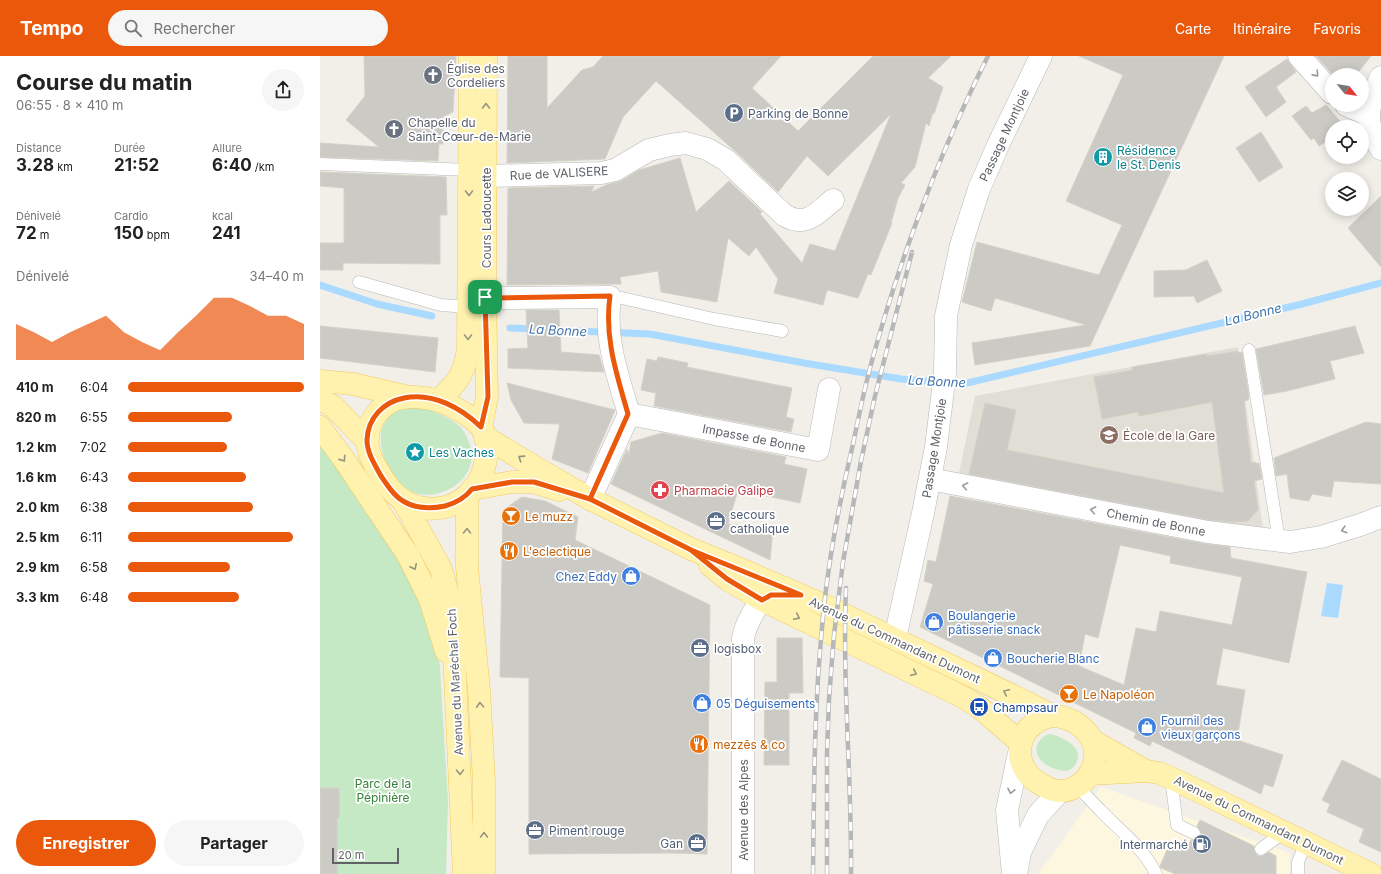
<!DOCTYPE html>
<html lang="fr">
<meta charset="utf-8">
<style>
body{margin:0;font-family:Inter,sans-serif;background:#f6f6f6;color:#222;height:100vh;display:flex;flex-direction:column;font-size:15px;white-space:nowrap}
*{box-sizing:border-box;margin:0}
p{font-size:13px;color:#767676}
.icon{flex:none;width:22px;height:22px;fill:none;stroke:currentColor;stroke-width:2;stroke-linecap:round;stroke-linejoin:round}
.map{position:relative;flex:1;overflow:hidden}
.details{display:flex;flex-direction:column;background:#fff;width:320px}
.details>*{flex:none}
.needle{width:26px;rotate:120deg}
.controls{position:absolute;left:1005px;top:12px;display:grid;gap:8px}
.controls a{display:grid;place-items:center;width:44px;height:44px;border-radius:50%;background:#fff;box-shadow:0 2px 10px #0003;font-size:20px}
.scale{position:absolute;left:12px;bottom:10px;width:67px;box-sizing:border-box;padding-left:4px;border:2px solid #5f6368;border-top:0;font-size:11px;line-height:14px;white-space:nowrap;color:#5f6368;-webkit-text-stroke:3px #fff;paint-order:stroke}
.pin{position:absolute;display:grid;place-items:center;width:34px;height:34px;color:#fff;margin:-17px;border-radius:8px;box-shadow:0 2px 6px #0006}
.round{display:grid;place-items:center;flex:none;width:42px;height:42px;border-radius:21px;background:#f6f6f6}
.headline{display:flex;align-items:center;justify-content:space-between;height:68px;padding:0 16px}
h1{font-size:22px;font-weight:700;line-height:30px}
.stats{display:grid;grid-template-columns:repeat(3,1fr);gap:6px;height:68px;padding:4px 16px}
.stats div{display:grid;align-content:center}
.stats b{font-size:17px;font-weight:700}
.stats small{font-size:11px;font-weight:400}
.stats p{font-size:11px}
.chart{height:112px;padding:8px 16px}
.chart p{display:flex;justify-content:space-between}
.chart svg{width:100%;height:72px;margin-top:4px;fill:#ea580c;opacity:.7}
.primary-button{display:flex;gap:8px;margin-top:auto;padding:8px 16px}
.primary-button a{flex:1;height:46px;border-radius:24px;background:#ea580c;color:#fff;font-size:16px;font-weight:700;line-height:46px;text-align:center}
.primary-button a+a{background:#f6f6f6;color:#222}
ul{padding:0 16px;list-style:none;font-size:13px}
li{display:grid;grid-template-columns:64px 48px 1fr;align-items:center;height:30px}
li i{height:10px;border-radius:5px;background:#ea580c}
header{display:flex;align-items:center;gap:24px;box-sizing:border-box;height:56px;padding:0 20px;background:#ea580c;color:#fff}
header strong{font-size:19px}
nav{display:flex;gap:22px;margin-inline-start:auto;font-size:14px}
.search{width:280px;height:36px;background:#f6f6f6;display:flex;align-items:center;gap:10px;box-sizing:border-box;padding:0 14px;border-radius:22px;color:#767676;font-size:15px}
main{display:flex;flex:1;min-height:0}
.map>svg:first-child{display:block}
.commercial{fill:#fef7e0}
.education{fill:#e1ded6}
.green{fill:#c5e8c5}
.water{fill:#aadaff}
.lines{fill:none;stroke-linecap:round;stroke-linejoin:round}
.stream{stroke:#aadaff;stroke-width:7}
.building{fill:#cccac5;stroke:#d6d1c6;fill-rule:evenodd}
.lane-casing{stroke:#b5b8bc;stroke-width:13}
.street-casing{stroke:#b5b8bc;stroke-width:23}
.secondary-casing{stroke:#b6babf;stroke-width:23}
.primary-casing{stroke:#f2c960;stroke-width:23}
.lane{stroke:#fff;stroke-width:12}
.street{stroke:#fff;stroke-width:22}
.secondary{stroke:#fff;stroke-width:22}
.primary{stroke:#fff2af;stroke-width:22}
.rail-casing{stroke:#b6b7b8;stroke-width:4.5}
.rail{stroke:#fff;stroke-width:3;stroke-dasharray:9;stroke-linecap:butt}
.oneway{stroke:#979a9d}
.oneway2{stroke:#979581}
.route-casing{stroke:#fff;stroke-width:8}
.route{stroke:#ea580c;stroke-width:5}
.labels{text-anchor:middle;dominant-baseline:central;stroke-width:3.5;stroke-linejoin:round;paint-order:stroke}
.worship-label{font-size:12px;fill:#5b616d;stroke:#fff;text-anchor:start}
.service-label{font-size:12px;fill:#4e5e75;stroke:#fff;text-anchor:start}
.street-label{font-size:12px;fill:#5f6368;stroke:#fff}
.culture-label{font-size:12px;fill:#0d838f;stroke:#fff;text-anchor:start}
.education-label{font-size:12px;fill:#785e54;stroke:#fff;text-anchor:start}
.health-label{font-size:12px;fill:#be3a42;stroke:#fff;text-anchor:start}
.food-label{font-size:12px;fill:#c56008;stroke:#fff;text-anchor:start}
.shop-label{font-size:12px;fill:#366cbe;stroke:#fff;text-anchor:start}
.transit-label{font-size:12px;fill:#164399;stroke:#fff;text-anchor:start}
.park-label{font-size:12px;fill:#348238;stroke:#fff}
.water-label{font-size:13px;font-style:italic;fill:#4174aa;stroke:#fff}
</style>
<header>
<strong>Tempo</strong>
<div class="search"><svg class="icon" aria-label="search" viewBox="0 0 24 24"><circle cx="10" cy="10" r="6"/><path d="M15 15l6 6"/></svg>Rechercher</div>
<nav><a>Carte</a><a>Itinéraire</a><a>Favoris</a></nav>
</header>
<main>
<section class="details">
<div class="headline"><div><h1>Course du matin</h1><p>06:55 · 8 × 410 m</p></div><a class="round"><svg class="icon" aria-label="share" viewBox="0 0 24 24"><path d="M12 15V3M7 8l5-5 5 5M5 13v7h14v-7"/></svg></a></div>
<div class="stats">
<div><p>Distance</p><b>3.28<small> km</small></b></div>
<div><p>Durée</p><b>21:52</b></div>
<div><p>Allure</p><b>6:40<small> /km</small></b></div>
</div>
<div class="stats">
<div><p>Dénivelé</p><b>72<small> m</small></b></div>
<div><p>Cardio</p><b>150<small> bpm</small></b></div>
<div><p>kcal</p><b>241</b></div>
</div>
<div class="chart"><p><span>Dénivelé</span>34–40 m</p>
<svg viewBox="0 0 160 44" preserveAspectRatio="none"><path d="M0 44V22L10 27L20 33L30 27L40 22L50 17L60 27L70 33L80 38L90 27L100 17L110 6L120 6L130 11L140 17L150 17L160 22V44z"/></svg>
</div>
<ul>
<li><b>410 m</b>6:04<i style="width:100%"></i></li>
<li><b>820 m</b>6:55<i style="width:59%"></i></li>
<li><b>1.2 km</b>7:02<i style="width:56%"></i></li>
<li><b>1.6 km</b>6:43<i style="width:67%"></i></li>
<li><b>2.0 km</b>6:38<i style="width:71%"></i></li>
<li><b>2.5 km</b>6:11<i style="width:94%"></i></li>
<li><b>2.9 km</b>6:58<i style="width:58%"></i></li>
<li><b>3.3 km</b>6:48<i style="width:63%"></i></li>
</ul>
<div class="primary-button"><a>Enregistrer</a><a>Partager</a></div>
</section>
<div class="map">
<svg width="1061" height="818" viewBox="0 0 1061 818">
<rect width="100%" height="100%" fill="#f1efe8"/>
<polygon class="commercial" points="781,731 970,797 970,818 718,818"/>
<polygon class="education" points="918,291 943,473 900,472 639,417 655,340"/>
<g class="green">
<path d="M100,351C114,355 127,360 138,369C143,373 146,379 148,384C158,406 146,427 125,435C116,439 105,440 95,437C69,427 45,376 74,357C82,352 91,352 100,351Z"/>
<polygon points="0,377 67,481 109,558 120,610 121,630 128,745 126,818 0,818"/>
<path d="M730,678C742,681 763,690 757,705C756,709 753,712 749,714C736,718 710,704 718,687C721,682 725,679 730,678Z"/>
</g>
<polygon class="water" points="1007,527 1023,529 1018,562 1001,560"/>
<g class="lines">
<g class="stream">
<polyline points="0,229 57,248 112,260"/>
<polyline points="190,272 215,273"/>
<polyline points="232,274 330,278 484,307 581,323 643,328 982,248 1061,227"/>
</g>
</g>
<g class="building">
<polygon points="44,0 136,0 133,56 123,61 123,88 119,88 118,105 0,101 0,87 59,91 26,64 45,40"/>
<polygon points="188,0 227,0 227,52 262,14 273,11 283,0 461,0 432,32 478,75 553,0 631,0 608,22 623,31 614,58 613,56 609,70 606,67 595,111 581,127 585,129 578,142 571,167 572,167 551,219 548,218 538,242 507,234 503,249 454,237 458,223 436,191 429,200 408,182 397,246 341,236 338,215 300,221 301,228 187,229 188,132 274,130 271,136 286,129 301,125 319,114 360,102 376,156 409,125 442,156 440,158 482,207 490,188 515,195 571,58 508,120 487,100 458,136 415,95 336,25 303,61 285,103 187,107"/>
<polygon points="759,0 904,0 770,290 655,309 652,287 766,269 675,242 671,255 642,246 657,186 779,219 802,169 746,145 803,19"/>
<polygon points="996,0 1051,0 1036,19 1013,19"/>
<polygon points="967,3 976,16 956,31 966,46 946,61 925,31"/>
<polygon points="1006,49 1025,71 1012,71 1012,91 1007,85 999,90 994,82 991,84 972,60 986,50 992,57"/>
<polygon points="941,76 963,111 939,126 916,92"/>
<polygon points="0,116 126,121 127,159 120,159 120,208 23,207 23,214 0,214 0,187 24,187 24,132 0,130"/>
<polygon points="1061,140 1061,211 1028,172"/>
<polygon points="887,204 902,235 877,247 874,240 834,241 834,215 866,214"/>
<polygon points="206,254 239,254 241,296 279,299 284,316 188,312 188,293 208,292"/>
<polygon points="0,270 118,282 115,316 0,302"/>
<polygon points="1035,270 1044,297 1010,305 1015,323 967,335 944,339 936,293"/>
<polygon points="918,295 918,297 922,296 929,341 928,344 924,345 931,407 936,406 936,408 939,407 942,423 934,425 938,454 928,465 913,466 890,464 649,418 665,347 696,354 687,394 904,437 892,346 819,360 818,356 782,363 774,321 813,314 812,311 887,298 887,300"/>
<polygon points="338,301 368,307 367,311 472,332 466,361 474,363 471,376 334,350 336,337 321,334 327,303 337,305"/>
<polygon points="187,327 295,354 268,417 232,403 240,368 204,367 191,344"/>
<polygon points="1046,366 1061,368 1061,428 1014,425 1011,441 992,438 989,445 970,442 967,418 956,420 954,402"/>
<polygon points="342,377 466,401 464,408 487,413 480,447 418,434 408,468 453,473 450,504 291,428 307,393 309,399 311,386"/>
<path d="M630,440L886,488L910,491L911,502L987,516L969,607L903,592L896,629L925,634L917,684L963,699L953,731L944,728L941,738L832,685L830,690L814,682L816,677L600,571L613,528L604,525L608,504L616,506ZM800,489L851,500L850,507L922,521L912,569L840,555L836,576L816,572L804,629L759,610L765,578L778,582Z"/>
<polygon points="202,441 225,445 258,461 255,484 390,549 387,798 352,797 209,798 209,622 180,621 183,454"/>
<polygon points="457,582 482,582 483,637 469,637 469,709 444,709 445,626 457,626"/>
<polygon points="1022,704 1061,723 1061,796 1039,786 1044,773 1007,756 1010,748 1002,744"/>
<polygon points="0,732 19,732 19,762 17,762 17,818 0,818"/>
<polygon points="880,764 934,790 934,794 938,800 942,800 949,796 956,800 956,818 855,818 841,812 840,810 851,785 867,792 871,784 875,784 881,781 881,776 877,770"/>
</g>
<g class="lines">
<g class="lane-casing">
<g id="lane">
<polyline points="0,108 149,114"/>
<polyline points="39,226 121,249 148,251"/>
<polyline points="302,242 394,263 462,275"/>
<polyline points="929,294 959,485"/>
<polyline points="851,722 857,769 874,777"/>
<path d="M757,730C765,738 773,747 781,755C800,775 824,792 836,818"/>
<polyline points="941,793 964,776"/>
<polyline points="978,818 978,806 986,787"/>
</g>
</g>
<g class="street-casing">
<g id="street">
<polyline points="979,0 1012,37"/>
<polyline points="1026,49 1049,59"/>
<path d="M166,120L281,117L295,114L329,94L350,89L366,87L387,93L406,104L464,159C486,172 496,158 513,144"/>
<path d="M165,241L176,242L290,241C284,282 297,318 309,358L270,443"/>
<polyline points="309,358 498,394 509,333"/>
<polyline points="610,423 888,476 970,486 1001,481 1040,469 1061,461"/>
<polyline points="575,582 603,457 616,391 625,317 626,260 641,189 659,133 679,87 721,0"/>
<path d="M423,818V582C425,571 437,545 447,540C451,539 456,539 460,539"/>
</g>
</g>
<g class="secondary-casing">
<g id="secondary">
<path d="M1061,21C1048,49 1042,66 1061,93"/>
<polyline points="697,813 700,796 718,759 739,736"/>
<polyline points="693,818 687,754 699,697"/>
</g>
</g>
<g class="primary-casing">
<g id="primary">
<polyline points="0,325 33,328 89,341"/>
<path d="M90,341C113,341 127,346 147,359C153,363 161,369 164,376C172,396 163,426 147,440C122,460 88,456 68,430C61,420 53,409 49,396C44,375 53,355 72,345C77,342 84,342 90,341Z"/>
<polyline points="0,343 14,351 47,385"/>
<path d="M119,344C137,327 144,319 148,294L150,0"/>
<polyline points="0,371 23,402 88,499 110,543 126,595"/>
<polyline points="161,371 167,341 165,241 166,0"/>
<polyline points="165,381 220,414 270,443 371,493 420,513 504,549 704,645 733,660"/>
<polyline points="152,433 192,426 213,426 239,434"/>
<polyline points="147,439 147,511 159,634 164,725 164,818"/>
<polyline points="83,445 121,513 132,552 144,818"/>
<polyline points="390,509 407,523 442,544 639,639 659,651 701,687"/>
<path d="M733,660C762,661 786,689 770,717C765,727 751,736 739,735C731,735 713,725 708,718C694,700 699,676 718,665C723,662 728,661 733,660Z"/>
<polyline points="773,685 826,715"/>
<polyline points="769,718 826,715 839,717 851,722 1051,818"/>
</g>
</g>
<use href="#lane" class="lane"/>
<use href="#street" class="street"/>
<use href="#secondary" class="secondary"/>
<use href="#primary" class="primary"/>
<g class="rail-casing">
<g id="rail">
<path d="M526,532C522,627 532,723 531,818"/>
<path d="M493,818C494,736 494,654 502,572C507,510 519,448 533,388C539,359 545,329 553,301C581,200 621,94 668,0"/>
<polyline points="507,818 507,697 509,643 514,579 523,506 541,405 555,340 592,196"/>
</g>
</g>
<use href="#rail" class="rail"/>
</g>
<defs><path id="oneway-chevron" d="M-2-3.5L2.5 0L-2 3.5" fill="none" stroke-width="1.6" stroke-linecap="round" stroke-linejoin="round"/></defs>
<g class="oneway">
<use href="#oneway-chevron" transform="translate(996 18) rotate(48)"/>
<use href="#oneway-chevron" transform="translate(645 430) rotate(-169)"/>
<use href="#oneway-chevron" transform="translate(773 454) rotate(-169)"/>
<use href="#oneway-chevron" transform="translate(1024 474) rotate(163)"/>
<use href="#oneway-chevron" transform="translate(691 735) rotate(102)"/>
</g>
<g class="oneway2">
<use href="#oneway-chevron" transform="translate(166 50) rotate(-90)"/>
<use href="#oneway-chevron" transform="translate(149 137) rotate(90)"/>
<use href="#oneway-chevron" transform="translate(148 281) rotate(90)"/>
<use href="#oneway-chevron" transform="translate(201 402) rotate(-147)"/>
<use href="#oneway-chevron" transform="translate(23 403) rotate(55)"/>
<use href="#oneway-chevron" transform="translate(147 475) rotate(-90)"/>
<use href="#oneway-chevron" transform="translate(94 511) rotate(64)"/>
<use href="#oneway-chevron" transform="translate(477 561) rotate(26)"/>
<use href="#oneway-chevron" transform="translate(594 617) rotate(25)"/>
<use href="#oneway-chevron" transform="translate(686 636) rotate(-155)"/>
<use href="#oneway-chevron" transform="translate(160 649) rotate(-93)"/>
<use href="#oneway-chevron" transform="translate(140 716) rotate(88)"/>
<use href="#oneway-chevron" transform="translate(164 779) rotate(-90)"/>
</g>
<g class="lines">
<g class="route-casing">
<path id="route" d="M165,241L168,341L161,371C141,352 113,336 84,342C64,346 48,361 47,384C47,397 55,409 61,420C67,429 74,440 83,445C96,453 111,453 125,450C136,447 145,442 152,433L192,426H214L270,443L371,494L407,523L442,544L451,539H481L371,494L270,443L308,358C297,319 284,282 290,240L176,242L165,241"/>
</g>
<use href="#route" class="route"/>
</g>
<defs>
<g id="church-disc" transform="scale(1)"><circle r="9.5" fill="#6b7280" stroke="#fff"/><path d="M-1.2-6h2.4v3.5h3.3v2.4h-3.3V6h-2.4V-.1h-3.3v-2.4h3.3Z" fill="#fff"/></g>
<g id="parking-disc" transform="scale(1)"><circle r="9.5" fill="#5c6f8a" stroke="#fff"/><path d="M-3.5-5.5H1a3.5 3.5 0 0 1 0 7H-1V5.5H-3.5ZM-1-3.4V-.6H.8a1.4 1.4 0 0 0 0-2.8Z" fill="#fff"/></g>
<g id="building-disc" transform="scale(1)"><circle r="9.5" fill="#0f9aa8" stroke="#fff"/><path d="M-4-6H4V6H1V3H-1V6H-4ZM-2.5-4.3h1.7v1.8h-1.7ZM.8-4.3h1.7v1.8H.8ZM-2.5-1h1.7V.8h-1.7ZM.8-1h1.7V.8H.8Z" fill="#fff"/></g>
<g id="school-disc" transform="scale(1)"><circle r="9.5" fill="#8d6e63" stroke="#fff"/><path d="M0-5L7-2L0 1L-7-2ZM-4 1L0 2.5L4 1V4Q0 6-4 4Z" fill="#fff"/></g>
<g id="sight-disc" transform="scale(1)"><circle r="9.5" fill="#0f9aa8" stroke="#fff"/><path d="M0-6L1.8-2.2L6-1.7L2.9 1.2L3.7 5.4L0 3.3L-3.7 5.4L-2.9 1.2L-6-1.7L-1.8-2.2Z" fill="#fff"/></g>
<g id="pharmacy-disc" transform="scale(1)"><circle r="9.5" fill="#e0444e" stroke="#fff"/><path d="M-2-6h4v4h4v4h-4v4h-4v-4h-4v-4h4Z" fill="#fff"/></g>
<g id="bar-disc" transform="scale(1)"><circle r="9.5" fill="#e8710a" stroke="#fff"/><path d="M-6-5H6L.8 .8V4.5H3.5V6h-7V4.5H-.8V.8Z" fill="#fff"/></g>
<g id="office-disc" transform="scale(1)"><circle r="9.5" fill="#5c6f8a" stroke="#fff"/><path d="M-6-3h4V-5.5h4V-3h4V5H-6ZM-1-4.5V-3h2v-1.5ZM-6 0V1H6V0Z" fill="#fff"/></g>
<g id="restaurant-disc" transform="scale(1)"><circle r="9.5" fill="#e8710a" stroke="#fff"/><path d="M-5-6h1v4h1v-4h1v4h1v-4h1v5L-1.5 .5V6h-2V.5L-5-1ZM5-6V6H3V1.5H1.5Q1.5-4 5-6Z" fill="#fff"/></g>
<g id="shop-disc" transform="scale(1)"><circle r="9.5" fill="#3f7fe0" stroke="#fff"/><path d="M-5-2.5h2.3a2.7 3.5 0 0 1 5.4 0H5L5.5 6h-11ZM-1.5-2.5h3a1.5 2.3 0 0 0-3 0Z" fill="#fff"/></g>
<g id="bus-disc" transform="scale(1)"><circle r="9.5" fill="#1a4fb4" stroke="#fff"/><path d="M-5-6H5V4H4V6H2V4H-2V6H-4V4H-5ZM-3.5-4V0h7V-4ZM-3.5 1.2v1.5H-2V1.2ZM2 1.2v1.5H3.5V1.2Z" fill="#fff"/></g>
<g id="fuel-disc" transform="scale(1)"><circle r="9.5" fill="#5c6f8a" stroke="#fff"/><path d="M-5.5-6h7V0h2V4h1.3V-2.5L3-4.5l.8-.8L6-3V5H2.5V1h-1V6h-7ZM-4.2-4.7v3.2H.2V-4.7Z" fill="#fff"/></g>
</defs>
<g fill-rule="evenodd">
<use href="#church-disc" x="113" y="19"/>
<use href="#parking-disc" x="414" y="57"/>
<use href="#church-disc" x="74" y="73"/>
<use href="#building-disc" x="783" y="101"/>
<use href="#school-disc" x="789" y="379"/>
<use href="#sight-disc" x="95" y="396"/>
<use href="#pharmacy-disc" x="340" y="434"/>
<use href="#bar-disc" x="191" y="460"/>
<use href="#office-disc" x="396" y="465"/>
<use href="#restaurant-disc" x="189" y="495"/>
<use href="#shop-disc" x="311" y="520"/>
<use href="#shop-disc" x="614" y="566"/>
<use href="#office-disc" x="380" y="592"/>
<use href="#shop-disc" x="673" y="602"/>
<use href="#bar-disc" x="749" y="638"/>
<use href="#shop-disc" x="382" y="647"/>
<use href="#bus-disc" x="659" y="651"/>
<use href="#shop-disc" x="827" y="671"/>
<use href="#restaurant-disc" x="379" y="688"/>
<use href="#office-disc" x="215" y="774"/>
<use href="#office-disc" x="377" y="787"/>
<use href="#fuel-disc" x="882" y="788"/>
</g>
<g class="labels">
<g class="worship-label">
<text x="127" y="12">Église des<tspan x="127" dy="14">Cordeliers</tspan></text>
<text x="88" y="66">Chapelle du<tspan x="88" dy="14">Saint-Cœur-de-Marie</tspan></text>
</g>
<g class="service-label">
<text x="428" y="57">Parking de Bonne</text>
<text x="410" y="458">secours<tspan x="410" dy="14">catholique</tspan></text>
<text x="394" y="592">logisbox</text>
<text x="229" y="774">Piment rouge</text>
<text x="363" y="787" text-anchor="end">Gan</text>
<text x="868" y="788" text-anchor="end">Intermarché</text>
</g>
<g class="street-label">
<text transform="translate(684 79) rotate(-65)">Passage Montjoie</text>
<text transform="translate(239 117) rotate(-3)">Rue de VALISERE</text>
<text transform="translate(166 162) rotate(-90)">Cours Ladoucette</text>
<text transform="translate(434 382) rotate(11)">Impasse de Bonne</text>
<text transform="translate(614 392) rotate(-81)">Passage Montjoie</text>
<text transform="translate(836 466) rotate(11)">Chemin de Bonne</text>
<text transform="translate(575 584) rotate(25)">Avenue du Commandant Dumont</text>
<text transform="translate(135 626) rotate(-93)">Avenue du Maréchal Foch</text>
<text transform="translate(423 754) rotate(-90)">Avenue des Alpes</text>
<text transform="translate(939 764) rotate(26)">Avenue du Commandant Dumont</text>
</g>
<g class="culture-label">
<text x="797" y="94">Résidence<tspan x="797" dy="14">le St. Denis</tspan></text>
<text x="109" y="396">Les Vaches</text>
</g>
<g class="education-label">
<text x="803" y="379">École de la Gare</text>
</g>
<g class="health-label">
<text x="354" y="434">Pharmacie Galipe</text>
</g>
<g class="food-label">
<text x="205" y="460">Le muzz</text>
<text x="203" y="495">L'eclectique</text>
<text x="763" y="638">Le Napoléon</text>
<text x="393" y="688">mezzēs &amp; co</text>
</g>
<g class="shop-label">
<text x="297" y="520" text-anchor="end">Chez Eddy</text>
<text x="628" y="559">Boulangerie<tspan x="628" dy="14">pâtisserie snack</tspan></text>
<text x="687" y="602">Boucherie Blanc</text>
<text x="396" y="647">05 Déguisements</text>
<text x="841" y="664">Fournil des<tspan x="841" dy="14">vieux garçons</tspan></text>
</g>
<g class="transit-label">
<text x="673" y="651">Champsaur</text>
</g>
<g class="park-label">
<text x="63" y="727">Parc de la<tspan x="63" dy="14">Pépinière</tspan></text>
</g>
<g class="water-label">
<text transform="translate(933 258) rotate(-14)">La Bonne</text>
<text transform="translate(238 274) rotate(3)">La Bonne</text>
<text transform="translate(617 325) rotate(3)">La Bonne</text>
</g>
</g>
</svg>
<div class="controls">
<a><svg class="needle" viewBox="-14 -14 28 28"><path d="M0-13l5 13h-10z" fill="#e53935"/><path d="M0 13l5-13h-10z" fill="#767676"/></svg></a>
<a><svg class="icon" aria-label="locate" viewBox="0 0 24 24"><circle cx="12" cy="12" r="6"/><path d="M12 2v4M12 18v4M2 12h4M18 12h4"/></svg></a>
<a><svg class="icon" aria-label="layers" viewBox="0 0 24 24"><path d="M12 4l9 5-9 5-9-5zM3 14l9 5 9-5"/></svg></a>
</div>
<div class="scale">20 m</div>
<div class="pin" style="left:165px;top:241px;background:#1e9e55"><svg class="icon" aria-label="arrive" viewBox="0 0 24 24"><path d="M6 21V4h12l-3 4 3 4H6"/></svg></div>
</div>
</main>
